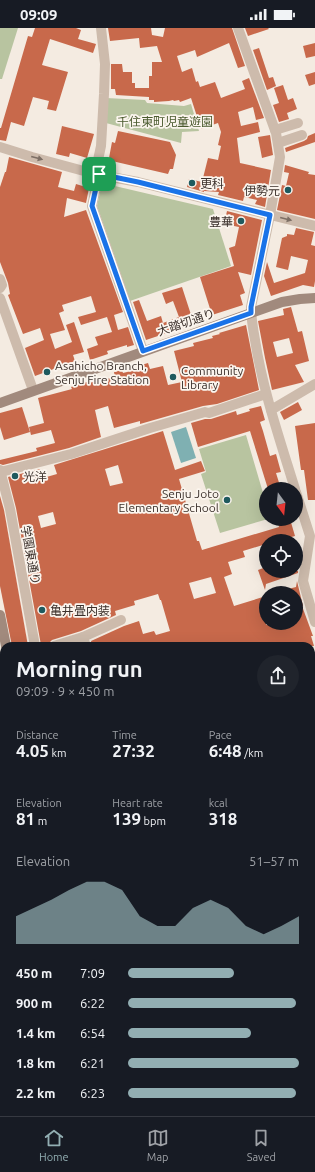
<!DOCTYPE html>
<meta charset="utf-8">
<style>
body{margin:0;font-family:Ubuntu,"Noto Sans JP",sans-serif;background:#20242c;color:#f1f3f6;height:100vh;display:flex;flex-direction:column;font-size:15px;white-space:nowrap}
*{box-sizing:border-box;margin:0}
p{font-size:13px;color:#9ea1a6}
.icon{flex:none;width:22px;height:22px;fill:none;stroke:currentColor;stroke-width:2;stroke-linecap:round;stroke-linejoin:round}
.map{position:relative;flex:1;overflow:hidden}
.details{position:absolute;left:0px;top:614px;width:315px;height:474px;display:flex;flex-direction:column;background:#171b24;border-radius:12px 12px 0 0;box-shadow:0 4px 16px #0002}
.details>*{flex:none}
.needle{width:26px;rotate:165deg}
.tools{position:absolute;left:259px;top:454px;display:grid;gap:8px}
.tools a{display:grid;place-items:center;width:44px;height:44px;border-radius:50%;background:#171b24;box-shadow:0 4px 16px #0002;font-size:20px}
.pin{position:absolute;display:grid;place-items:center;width:34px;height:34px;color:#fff;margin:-17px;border-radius:8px;box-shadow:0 2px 6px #0006}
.round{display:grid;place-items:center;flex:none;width:42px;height:42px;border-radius:21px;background:#20242c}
.headline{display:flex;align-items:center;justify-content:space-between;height:68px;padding:0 16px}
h1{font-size:22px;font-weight:700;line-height:30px}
.stats{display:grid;grid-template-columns:repeat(3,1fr);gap:6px;height:68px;padding:4px 16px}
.stats div{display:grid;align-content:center}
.stats b{font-size:17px;font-weight:700}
.stats small{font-size:11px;font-weight:400}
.stats p{font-size:11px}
.chart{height:112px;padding:8px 16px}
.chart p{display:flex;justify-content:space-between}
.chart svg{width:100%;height:72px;margin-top:4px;fill:#92aeb2;opacity:.7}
ul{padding:0 16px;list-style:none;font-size:13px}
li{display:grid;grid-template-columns:64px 48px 1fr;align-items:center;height:30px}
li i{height:10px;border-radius:5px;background:#92aeb2}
.status{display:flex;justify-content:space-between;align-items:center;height:28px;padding:0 20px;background:#171b24;direction:ltr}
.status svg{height:11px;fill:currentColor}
.dock{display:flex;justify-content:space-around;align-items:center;height:56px;border-top:1px solid #363941;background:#171b24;font-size:11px;color:#9ea1a6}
.dock a{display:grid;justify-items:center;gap:2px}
.dock .current{color:#92aeb2}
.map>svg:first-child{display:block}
.green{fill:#b8c4a0}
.water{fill:#7fb0b2}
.building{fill:#c8694b;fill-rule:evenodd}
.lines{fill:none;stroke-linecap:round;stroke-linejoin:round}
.street{stroke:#cdbbac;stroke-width:10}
.secondary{stroke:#a18a7d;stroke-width:10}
.oneway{fill:#7d6f65}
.route-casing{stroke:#fff;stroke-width:8}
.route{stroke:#1a73e8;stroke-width:5}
.poi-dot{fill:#1f5a5e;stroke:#fbf5ee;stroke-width:1.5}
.labels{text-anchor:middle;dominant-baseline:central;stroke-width:3.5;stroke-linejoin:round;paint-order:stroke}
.park-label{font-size:12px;fill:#4a5a2e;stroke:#fbf5ee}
.poi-label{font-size:12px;fill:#3b302b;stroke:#fbf5ee;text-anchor:start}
.street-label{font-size:12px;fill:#3b302b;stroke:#fbf5ee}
</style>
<div class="status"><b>09:09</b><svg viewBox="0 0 49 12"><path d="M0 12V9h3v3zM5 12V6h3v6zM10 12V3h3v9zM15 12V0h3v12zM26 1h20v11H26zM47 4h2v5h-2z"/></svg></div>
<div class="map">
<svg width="315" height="1088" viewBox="0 0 315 1088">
<rect width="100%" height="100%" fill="#f4ebe1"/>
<g class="green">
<polygon points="0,0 18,0 2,51 0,51"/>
<polygon points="106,70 145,72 147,75 184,78 191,76 199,103 182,104 181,115 106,95"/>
<polygon points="102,155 213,181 231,238 130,273 97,178"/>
<polygon points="246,407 266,475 266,491 268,491 220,505 201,446 206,444 199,421"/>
<polygon points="0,702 4,702 4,759 0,758"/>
</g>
<polygon class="water" points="186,399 196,430 181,435 171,404"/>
<g class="building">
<polygon points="35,0 76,0 81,2 78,11 96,16 93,25 50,11 42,37 68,44 56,83 47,81 49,73 33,69 24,98 11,94 6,113 0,112 0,100 1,100 28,8 32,9"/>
<polygon points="108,0 151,0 152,7 163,9 165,0 232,0 245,38 238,40 229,15 197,29 195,22 177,28 182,44 192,40 196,54 198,53 200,59 215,54 221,70 245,61 242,53 249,50 264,90 256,92 253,79 238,84 241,98 258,94 260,104 237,110 240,135 271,142 265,179 255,176 257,172 244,169 243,173 218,167 219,164 204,163 204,164 187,159 189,151 202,154 208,130 218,132 221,118 218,117 221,104 218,95 201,101 191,70 180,74 179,72 174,73 173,72 169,73 154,74 154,72 149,72 149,69 116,67 115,61 111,61 111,36 122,36 123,44 132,44 132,55 135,55 135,60 149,60 149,48 152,48 152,34 162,34 157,18 140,20 139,10 110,13"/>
<polygon points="245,0 268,0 269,1 248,8"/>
<polygon points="315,15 315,28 306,30 303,18"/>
<polygon points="259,20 269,50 273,49 276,58 267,62 253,22"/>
<polygon points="315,44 315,56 309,58 305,47"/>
<polygon points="283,57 288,72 293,70 297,81 287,85 289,91 279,94 273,77 279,75 274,60"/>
<polygon points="62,98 94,106 87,130 70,125 69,129 56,126"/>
<polygon points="118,103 170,114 176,127 173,141 170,141 168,146 112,133 112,131 109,130 112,114 115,115"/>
<polygon points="315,105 315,114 286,124 285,120 304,113 307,111 308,108"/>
<polygon points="270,107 273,127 262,130 258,109"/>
<polygon points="9,129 62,144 58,159 74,163 76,156 89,160 86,175 67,170 64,189 86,182 123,284 114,287 118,302 128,299 134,317 127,319 127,317 107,323 108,326 90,332 87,321 98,317 95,309 112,304 107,289 81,297 78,289 96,284 91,268 62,277 64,283 59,285 65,302 50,306 55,321 72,314 66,297 74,294 84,324 73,327 75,333 35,348 25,320 44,312 40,300 23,306 8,267 10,266 8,255 0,234 0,159 5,144 6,144"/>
<polygon points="285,137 309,144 308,146 315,147 315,191 277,182 282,157 286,158 289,145 284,144"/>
<polygon points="227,183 262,192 251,247 238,244 245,265 240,267 243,277 212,287 200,249 234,238 229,220 235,218 239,199 224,196"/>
<polygon points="296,200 314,204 311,217 315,218 315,253 314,259 303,257 271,268 264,248 267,234 274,255 305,245 308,232 291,228 288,242 276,239 282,210 287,208 287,206 294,207"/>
<polygon points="182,259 194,296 146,312 133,274 139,272 147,293 161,288 163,295 179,289 173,273 166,276 162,265"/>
<path d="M291,279L298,304L302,303L309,333L295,337L304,354L272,362L265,330L258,293L284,287L283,281ZM289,310L293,325L277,329L273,314Z"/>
<polygon points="246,297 259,362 217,376 203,378 140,396 140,393 114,400 108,378 95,382 101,409 69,420 3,437 0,436 0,432 37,423 36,420 55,415 51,402 31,407 29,399 44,395 38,370 72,361 71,359 78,356 88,354 89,355 115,349 114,344 122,342 123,345 139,341 138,338 148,335 150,341 163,338 168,357 182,354 174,323 194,318 193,315 213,310 212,308 220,306 219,305"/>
<polygon points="298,374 302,382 284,392 280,384"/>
<polygon points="261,378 265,392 260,394 263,403 262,403 263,403 270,428 276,426 281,444 276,445 281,461 268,461 250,403 198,419 191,395 205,391 211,391 236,383 237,387 250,383 249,381"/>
<polygon points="22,379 30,404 4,412 0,399 0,385"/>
<polygon points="315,395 315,472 308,472 304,442 301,442 295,398"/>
<path d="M163,403L175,442L201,433L205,443L179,451L197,513H199L202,522L279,499L277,491H290L295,508L277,513H266V516L243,523L245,529L228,534L232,546L224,549L234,578L266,568V597L272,595H296V565H281L280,563L296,559L297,553L303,578H302L313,608H311L314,618H165L164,616L156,618H92L91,613L124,598L139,593L143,606L154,603L156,607L170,603L161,572H160L158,566L134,573L135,577L115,583L116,587L81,603L52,612L48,616L41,617L16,480L8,449L40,441L43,450L57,446L54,437ZM118,437L123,455L110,458L105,441ZM53,484L56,496L41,500L38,488ZM211,549L216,565L194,571L189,555Z"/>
<polygon points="0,468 4,482 28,618 12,618 0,558"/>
<polygon points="266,539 266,543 298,543 298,545 266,556 265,562 258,542"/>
</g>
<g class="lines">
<g class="street">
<path d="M238,0L276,105L280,129L270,187L251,279C251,290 253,301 255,312C263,363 280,412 295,461"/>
<polyline points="275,102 298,95"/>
<polyline points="278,115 302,107"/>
<polyline points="0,119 32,129 95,146 138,154 315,198"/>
<polyline points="95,146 101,118 104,66 105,36 101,0"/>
<polyline points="99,146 92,178 143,323"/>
<polyline points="0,251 2,257 0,260"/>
<polyline points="0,270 33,362"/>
<polyline points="271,382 315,356"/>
<polyline points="0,442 10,481 35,618"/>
<polyline points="1,444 71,426 150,400 205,384 209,385 266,366"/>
<polyline points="296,464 310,508 303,553 315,594"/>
<polyline points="54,618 83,609"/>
<polyline points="86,618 83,609 121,592"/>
<polyline points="0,632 4,632"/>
<polyline points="311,664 315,664"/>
<polyline points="0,700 4,700"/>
<polyline points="0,816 4,819"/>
<polyline points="311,823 315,822"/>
<polyline points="0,861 4,857"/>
<polyline points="0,897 4,905"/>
<polyline points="311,922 315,924"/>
<polyline points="311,933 315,931"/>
<polyline points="0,978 4,974"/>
<polyline points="0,1061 2,1064 4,1063"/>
<polyline points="49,1084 51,1088"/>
<polyline points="102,1084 104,1088"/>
<polyline points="176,1084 178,1088"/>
<polyline points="268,1084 270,1088"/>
<polyline points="143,1088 150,1084"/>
</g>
<g class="secondary">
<polyline points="0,375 282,274 300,271 315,270"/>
<polyline points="0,587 6,618"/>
<polyline points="0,812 4,803"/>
</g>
</g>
<defs><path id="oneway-solid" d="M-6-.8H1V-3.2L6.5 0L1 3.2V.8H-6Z"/></defs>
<g class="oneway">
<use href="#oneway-solid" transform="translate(37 130) rotate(15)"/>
<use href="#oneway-solid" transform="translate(286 191) rotate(14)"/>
</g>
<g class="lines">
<g class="route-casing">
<polygon id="route" points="99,146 138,154 270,187 251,279 251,285 143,323 92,178"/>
</g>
<use href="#route" class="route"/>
</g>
<g class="poi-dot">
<circle cx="192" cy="155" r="4"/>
<circle cx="288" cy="162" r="4"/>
<circle cx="241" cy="193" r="4"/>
<circle cx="47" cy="344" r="4"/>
<circle cx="173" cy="349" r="4"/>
<circle cx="15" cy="448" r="4"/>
<circle cx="227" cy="472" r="4"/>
<circle cx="42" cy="582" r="4"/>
</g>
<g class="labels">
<g class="park-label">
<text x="165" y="93">千住東町児童遊園</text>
</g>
<g class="poi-label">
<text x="200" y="155">更科</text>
<text x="280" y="162" text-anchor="end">伊勢元</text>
<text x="233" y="193" text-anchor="end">豊華</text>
<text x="55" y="337">Asahicho Branch,<tspan x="55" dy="14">Senju Fire Station</tspan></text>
<text x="181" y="342">Community<tspan x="181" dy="14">Library</tspan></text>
<text x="23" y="448">光洋</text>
<text x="219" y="465" text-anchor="end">Senju Joto<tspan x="219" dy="14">Elementary School</tspan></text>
<text x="50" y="582">亀井畳内装</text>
</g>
<g class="street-label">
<text transform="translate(186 294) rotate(-19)">大踏切通り</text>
<text transform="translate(31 527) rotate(80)">学園東通り</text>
</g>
</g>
</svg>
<div class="tools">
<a><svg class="needle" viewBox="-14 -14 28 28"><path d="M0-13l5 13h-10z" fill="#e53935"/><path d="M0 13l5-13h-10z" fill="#9ea1a6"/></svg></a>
<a><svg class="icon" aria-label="locate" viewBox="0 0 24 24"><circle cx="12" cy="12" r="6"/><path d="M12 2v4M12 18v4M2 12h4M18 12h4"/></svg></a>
<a><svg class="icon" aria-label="layers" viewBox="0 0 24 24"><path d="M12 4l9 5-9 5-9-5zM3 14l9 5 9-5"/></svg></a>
</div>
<div class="pin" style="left:99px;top:146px;background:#1e9e55"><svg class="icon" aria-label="arrive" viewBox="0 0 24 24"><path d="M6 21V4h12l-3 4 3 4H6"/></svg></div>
<section class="details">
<div class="headline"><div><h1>Morning run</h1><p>09:09 · 9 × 450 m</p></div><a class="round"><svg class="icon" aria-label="share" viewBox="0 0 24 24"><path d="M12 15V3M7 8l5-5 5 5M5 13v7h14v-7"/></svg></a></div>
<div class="stats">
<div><p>Distance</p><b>4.05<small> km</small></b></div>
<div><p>Time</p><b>27:32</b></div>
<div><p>Pace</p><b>6:48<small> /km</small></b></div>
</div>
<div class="stats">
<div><p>Elevation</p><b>81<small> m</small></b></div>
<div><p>Heart rate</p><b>139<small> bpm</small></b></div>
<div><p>kcal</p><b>318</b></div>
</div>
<div class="chart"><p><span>Elevation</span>51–57 m</p>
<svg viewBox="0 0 160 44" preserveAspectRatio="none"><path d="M0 44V27L10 22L20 17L30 11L40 6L50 6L60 11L70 27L80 33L90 33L100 22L110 17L120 22L130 33L140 38L150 33L160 27V44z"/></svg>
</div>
<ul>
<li><b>450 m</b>7:09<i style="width:62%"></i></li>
<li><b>900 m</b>6:22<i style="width:98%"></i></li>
<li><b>1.4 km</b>6:54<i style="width:72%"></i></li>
<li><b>1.8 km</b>6:21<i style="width:100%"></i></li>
<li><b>2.2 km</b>6:23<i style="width:98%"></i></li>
</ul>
</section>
</div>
<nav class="dock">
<a class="current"><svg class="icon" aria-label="home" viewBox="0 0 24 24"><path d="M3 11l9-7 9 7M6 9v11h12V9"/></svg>Home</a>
<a><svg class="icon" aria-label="map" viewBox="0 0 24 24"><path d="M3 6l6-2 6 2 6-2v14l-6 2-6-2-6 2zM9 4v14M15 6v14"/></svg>Map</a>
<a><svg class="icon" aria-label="saved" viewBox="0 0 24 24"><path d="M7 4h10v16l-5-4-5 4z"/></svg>Saved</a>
</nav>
